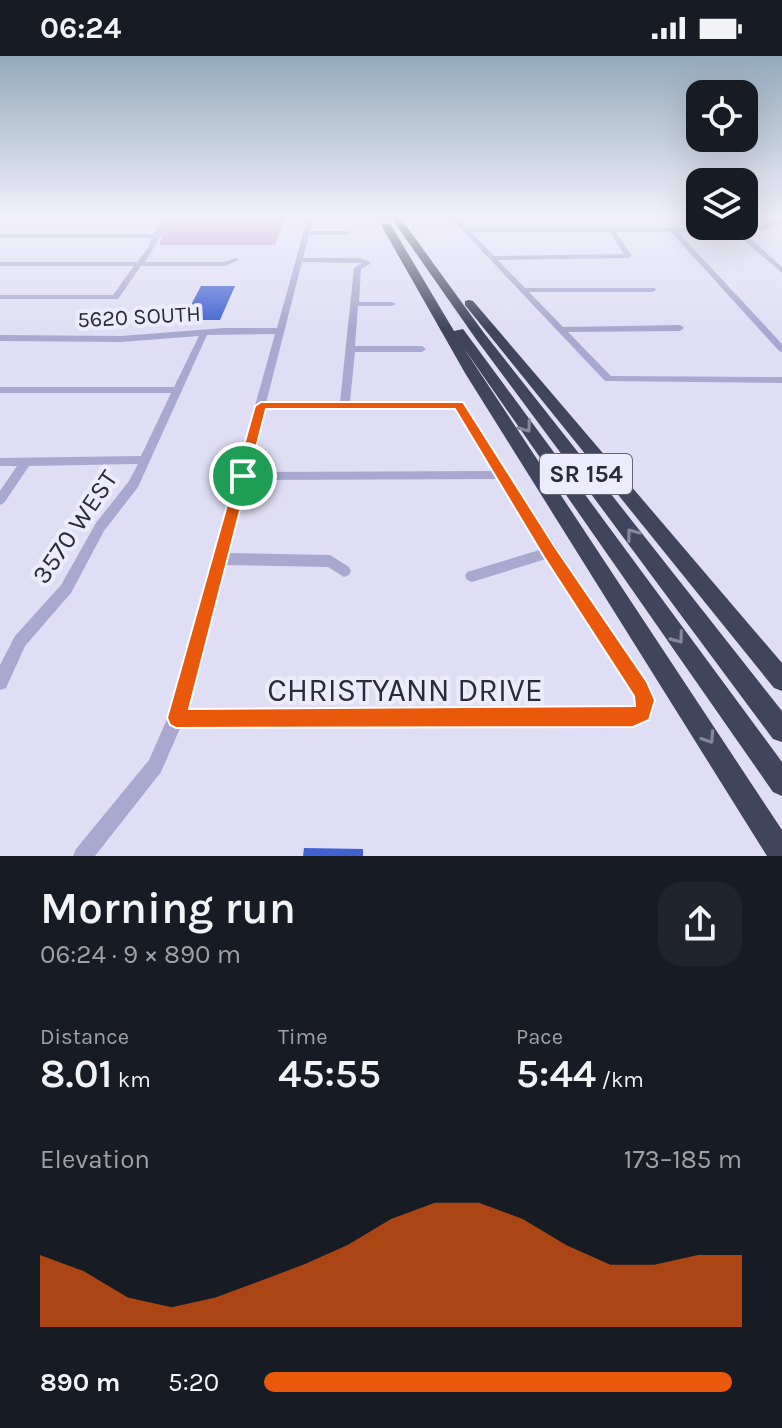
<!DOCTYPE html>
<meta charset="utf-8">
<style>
body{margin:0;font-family:Karla,sans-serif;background:#20242c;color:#f1f3f6;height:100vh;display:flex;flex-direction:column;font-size:30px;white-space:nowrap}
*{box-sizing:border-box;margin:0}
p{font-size:26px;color:#9ea1a6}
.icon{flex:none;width:44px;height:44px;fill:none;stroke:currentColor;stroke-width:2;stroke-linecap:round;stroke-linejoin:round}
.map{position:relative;height:800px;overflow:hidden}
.panel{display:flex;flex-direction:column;background:#171b24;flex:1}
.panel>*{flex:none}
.tools{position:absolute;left:686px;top:24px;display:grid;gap:16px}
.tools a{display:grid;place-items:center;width:72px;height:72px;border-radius:16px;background:#171b24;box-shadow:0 8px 32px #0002;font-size:40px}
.pin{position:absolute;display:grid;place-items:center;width:68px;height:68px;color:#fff;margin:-34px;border:4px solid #fff;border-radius:50%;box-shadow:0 2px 8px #0007}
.round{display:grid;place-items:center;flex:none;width:84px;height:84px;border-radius:24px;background:#20242c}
.overview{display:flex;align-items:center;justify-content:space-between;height:136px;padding:0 40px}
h1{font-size:44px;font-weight:600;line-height:60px}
.figures{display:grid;grid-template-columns:repeat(3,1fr);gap:12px;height:136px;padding:8px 40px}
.figures div{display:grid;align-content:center}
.figures b{font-size:40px;font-weight:600}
.figures small{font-size:22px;font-weight:400}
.figures p{font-size:22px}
.chart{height:224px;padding:16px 40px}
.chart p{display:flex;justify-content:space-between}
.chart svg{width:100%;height:144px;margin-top:8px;fill:#ea580c;opacity:.7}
ul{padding:0 40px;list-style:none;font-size:26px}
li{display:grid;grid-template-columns:128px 96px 1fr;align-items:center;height:60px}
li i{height:20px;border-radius:10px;background:#ea580c}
.status{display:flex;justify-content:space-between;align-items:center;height:56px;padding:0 40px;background:#171b24;direction:ltr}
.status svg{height:22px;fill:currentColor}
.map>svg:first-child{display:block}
.green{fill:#c09cc6}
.building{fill:#4162d0}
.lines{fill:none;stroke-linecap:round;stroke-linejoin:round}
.minor{fill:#a9a9cf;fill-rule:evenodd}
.highway{fill:#40445d;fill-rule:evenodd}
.oneway{stroke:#85879d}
.route{fill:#ea580c;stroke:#fff;stroke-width:2;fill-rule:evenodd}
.labels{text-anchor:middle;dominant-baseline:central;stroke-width:8;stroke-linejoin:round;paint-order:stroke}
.far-street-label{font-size:22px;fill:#292c3b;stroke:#edecfc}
.shield{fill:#edecfc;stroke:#646675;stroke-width:2}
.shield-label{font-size:24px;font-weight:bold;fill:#292c3b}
.street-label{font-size:26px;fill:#292c3b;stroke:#edecfc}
.near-street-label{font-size:32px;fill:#292c3b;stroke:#edecfc}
</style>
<div class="status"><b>06:24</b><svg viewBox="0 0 49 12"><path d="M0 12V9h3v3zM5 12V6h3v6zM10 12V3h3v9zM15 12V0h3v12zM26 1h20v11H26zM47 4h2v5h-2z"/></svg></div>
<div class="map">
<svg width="782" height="800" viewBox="0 0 782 800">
<rect width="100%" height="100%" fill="#e0def5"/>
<polygon class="green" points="175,160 285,160 275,189 160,189 162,177"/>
<g class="building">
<polygon points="201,230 235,230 220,264 183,264"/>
<polygon points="304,792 363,793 363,800 303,800"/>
</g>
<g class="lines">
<g class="minor">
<path d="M166,160H172C162,175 155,191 145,206H224L236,202L239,204L225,210H141L118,243H0V239H113L134,210H0V206H137L149,191L151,182H0V178H153Z"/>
<path d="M308,160H314L310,175H347L350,177L347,179H309L303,202H359L370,206V208L361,213L359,246H392L396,248L392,250H358L355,290H422L426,293L422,296H355L350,346L463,347L652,638C655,647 651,655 648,663L633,669L181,670L161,716L95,800H73L76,793L149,704L168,661L275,278L207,279L138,431L104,475L71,537L25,590L6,632L0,634V609L15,580L61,529L96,467L129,425L138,408L29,410L4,447L0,449V435L17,410H0V402L141,400L171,337H0V331H174L199,280L121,286L0,285V279L121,280L224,272H277ZM302,206L362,207L354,212L340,346L266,347ZM456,352L495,415L248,416L264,353ZM500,423L543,493L467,516L465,520L467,524L472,526L549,502L638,645L636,652L186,654L224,509L328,511L344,521L349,519L351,515L349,511L330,499L227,497L246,424Z"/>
<path d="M449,160H455L467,172H738L761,170L782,163V167L762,174L742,175L782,211V217L734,176H678L782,288V296L779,295L671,176H616L632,200L629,202L498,204L525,232H655L656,234L652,236H529L563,271L680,269L684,272L680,275L568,276L611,320L782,321V327L605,325ZM471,176H610L624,198L494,200Z"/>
</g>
<g class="highway">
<polygon points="390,160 399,160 484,277 782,655 782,686 773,683 476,283"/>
<polygon points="383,167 391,169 454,275 463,273 782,706 782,740 773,736 463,291 782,774 782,800 767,800 465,317 381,169"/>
<polygon points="469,244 473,245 782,607 782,635 774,632 465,249 465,245"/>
</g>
</g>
<defs><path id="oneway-chevron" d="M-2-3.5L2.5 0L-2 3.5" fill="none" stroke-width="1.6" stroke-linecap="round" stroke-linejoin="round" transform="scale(2)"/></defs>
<g class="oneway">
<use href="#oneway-chevron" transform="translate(526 371) rotate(54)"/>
<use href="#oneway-chevron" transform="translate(632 478) rotate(-127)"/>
<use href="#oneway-chevron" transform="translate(678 582) rotate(54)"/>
<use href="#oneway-chevron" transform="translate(709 682) rotate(57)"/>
</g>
<linearGradient id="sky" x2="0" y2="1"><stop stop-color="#93aabc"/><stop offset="0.59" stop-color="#f1f0fa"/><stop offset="1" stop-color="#f1f0fa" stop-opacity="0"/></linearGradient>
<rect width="782" height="272" fill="url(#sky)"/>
<path class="route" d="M261,346H463L555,491L647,626L655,644L649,664L633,671L176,672L170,669L167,662L255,350ZM266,353H455L544,501L634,640L635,650L189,653Z"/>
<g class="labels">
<g class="far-street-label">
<text transform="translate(139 261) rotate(-3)">5620 SOUTH</text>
</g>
<rect class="shield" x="540" y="398" width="92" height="40" rx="6"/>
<g class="shield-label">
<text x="586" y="418">SR 154</text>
</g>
<g class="street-label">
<text transform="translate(75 471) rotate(-56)">3570 WEST</text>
</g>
<g class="near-street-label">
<text x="405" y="634">CHRISTYANN DRIVE</text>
</g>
</g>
</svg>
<div class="tools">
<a><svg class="icon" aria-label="locate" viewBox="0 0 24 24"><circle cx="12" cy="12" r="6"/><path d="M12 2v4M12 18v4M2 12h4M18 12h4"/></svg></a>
<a><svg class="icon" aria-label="layers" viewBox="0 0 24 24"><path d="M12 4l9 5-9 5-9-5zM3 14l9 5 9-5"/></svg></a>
</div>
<div class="pin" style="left:243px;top:420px;background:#1e9e55"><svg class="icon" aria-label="arrive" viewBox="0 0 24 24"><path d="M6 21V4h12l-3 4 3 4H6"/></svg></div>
</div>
<section class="panel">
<div class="overview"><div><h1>Morning run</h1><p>06:24 · 9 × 890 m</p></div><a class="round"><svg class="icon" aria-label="share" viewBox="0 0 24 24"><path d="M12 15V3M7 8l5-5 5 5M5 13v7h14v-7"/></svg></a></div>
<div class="figures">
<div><p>Distance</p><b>8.01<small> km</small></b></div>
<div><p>Time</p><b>45:55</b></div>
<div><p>Pace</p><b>5:44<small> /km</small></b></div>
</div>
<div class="chart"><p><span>Elevation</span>173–185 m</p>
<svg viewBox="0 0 160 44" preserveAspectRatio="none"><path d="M0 44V22L10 27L20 35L30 38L40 35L50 30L60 25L70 19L80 11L90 6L100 6L110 11L120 19L130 25L140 25L150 22L160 22V44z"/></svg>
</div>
<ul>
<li><b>890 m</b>5:20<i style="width:98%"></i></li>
</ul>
</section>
